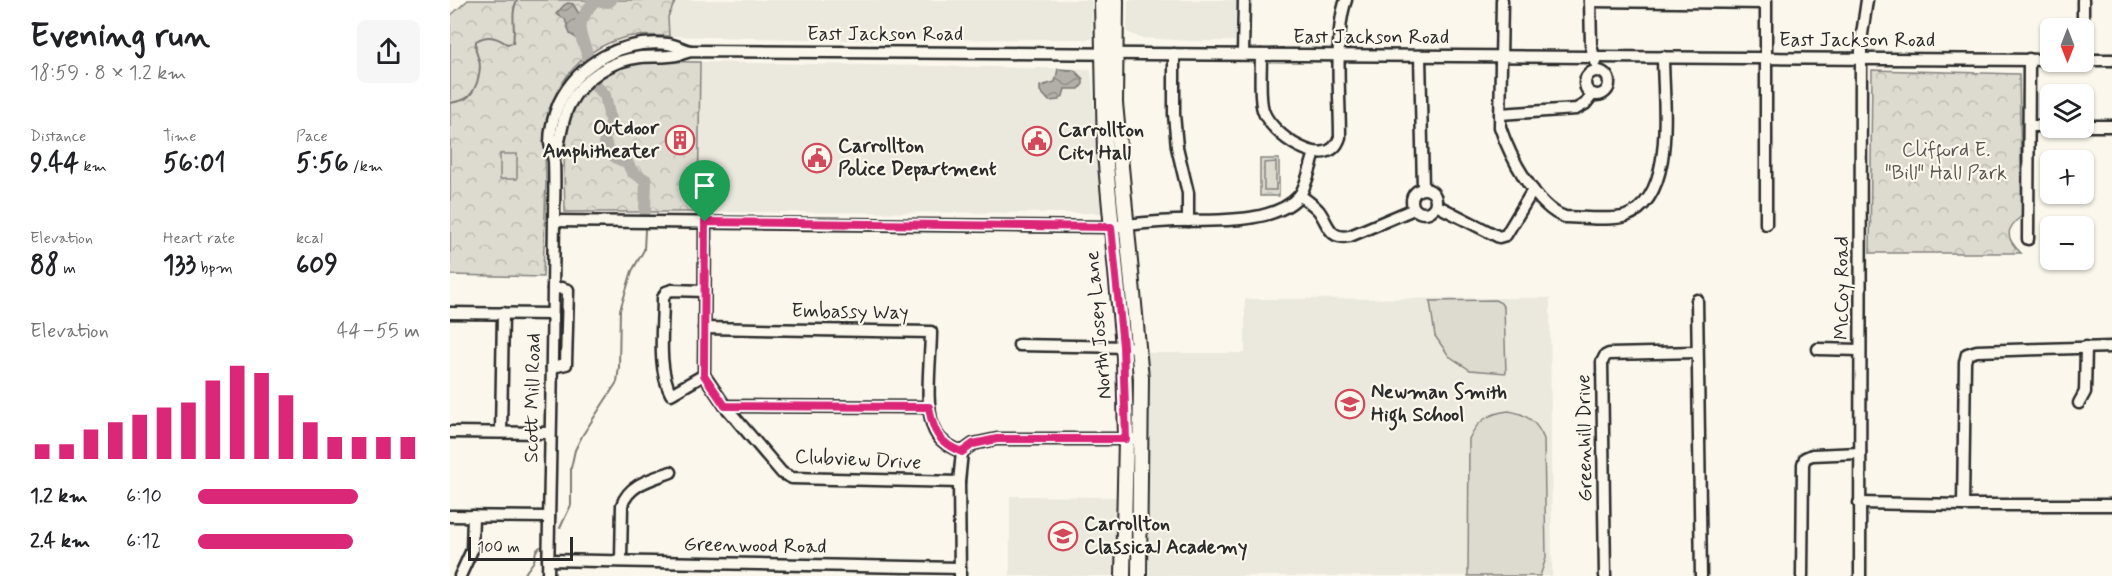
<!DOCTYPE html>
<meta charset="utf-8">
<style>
body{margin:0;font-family:Mynerve,sans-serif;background:#f6f6f6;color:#202124;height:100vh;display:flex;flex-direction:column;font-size:22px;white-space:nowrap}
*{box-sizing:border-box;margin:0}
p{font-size:20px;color:#757577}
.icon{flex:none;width:33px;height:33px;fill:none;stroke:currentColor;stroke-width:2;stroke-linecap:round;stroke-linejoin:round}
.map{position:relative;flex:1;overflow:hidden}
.panel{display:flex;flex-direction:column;background:#fff;width:450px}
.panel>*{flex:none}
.needle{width:39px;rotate:180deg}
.controls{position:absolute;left:1590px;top:18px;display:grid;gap:12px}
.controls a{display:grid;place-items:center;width:54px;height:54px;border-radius:9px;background:#fff;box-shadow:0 2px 4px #0004;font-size:30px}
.scale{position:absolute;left:18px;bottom:15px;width:105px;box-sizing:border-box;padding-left:6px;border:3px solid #2b2b2b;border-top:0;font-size:16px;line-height:21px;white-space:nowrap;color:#2b2b2b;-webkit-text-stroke:4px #fbf7ec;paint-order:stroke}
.pin{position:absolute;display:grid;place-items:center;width:51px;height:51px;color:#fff;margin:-62px -26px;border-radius:50% 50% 50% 0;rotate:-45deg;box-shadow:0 0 6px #0007}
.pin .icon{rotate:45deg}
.round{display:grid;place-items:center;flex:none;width:63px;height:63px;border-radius:9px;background:#f6f6f6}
.headline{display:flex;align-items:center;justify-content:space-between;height:102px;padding:0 30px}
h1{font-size:33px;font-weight:800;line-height:45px}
.figures{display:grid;grid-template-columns:repeat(3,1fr);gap:9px;height:102px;padding:6px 30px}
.figures div{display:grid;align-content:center}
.figures b{font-size:26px;font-weight:800}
.figures small{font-size:16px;font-weight:400}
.figures p{font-size:16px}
.chart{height:168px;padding:12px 30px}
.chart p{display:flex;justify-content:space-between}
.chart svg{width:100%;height:108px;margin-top:6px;stroke:#db2777;stroke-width:6}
ul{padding:0 30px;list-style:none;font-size:20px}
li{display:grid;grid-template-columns:96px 72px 1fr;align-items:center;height:45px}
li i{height:15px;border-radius:8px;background:#db2777}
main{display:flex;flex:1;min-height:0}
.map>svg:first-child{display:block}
.built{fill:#ebe8de}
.park{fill:url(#park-crowns);stroke:#84827e;stroke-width:1.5}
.pitch{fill:#dddad0;stroke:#84827e;stroke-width:1.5}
.water{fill:url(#water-waves);stroke:#7b7a75;stroke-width:1.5}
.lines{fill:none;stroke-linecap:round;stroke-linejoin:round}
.stream{stroke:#7b7a75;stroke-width:2}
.river{stroke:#b1afa7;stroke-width:12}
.minor-casing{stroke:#2b2b2b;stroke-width:15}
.major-casing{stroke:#2b2b2b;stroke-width:18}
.minor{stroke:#fbf7ec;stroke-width:10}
.major{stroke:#fbf7ec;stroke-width:14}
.route-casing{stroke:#fff;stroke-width:12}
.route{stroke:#db2777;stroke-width:8}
.labels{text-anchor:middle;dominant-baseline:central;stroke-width:4.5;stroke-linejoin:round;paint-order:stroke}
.street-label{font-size:20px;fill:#2b2b2b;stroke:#fbf7ec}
.poi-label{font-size:20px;font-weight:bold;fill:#2b2b2b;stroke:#fbf7ec;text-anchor:start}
.park-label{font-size:20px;fill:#585754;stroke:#fbf7ec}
</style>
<main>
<section class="panel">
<div class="headline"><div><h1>Evening run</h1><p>18:59 · 8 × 1.2 km</p></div><a class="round"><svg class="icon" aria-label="share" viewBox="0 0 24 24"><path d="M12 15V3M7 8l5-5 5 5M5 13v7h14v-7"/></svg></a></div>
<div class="figures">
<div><p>Distance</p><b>9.44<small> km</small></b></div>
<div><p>Time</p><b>56:01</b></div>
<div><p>Pace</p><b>5:56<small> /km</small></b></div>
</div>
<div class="figures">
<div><p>Elevation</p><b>88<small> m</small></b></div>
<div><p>Heart rate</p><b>133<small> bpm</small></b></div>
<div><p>kcal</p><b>609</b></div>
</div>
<div class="chart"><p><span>Elevation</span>44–55 m</p>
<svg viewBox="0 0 160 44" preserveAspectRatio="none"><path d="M5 44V38M15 44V38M25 44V32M35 44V29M45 44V26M55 44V23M65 44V21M75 44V12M85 44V6M95 44V9M105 44V18M115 44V29M125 44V35M135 44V35M145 44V35M155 44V35"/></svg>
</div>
<ul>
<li><b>1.2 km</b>6:10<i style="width:72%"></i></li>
<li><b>2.4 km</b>6:12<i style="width:70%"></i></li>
</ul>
</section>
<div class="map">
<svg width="1662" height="576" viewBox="0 0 1662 576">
<defs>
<pattern id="park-crowns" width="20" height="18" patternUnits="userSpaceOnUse" patternTransform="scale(1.5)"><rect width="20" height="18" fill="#dddad0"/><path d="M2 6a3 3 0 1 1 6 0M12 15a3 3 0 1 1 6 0" fill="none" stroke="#bebbb3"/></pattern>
<pattern id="water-waves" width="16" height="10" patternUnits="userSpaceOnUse" patternTransform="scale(1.5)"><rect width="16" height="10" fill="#b1afa7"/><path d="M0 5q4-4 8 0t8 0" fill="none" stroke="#908f88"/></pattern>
</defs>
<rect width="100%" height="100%" fill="#fbf7ec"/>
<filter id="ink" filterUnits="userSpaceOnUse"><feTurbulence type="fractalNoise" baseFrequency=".0167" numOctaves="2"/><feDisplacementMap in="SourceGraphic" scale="12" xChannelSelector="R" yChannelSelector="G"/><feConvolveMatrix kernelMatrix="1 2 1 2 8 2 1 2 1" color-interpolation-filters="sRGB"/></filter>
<g filter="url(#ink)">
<g class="built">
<polygon points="226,0 642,0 642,39 391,40 219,36 218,17"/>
<polygon points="678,0 786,0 785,41 743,41 690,38 677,32"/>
<polygon points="250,62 641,69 652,213 248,212"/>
<polygon points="1100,298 1102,576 699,576 698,353 795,353 795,299"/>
<polygon points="560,496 666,497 665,576 560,576"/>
</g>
<g class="park">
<path d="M18,0H226L218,17L219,36C204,36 187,34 173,38C129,50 98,90 95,135C94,150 96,165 96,181C95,213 94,245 93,277L0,275V16Z"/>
<path d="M193,61L250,62L248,212H115C114,158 106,96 166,69C174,65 184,64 193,61Z"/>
<path d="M1422,70L1569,74L1572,216C1554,229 1556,239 1571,253H1420Z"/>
<rect x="810" y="159" width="19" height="37"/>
</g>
<g class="pitch">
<rect x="50" y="154" width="17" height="25"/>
<polygon points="826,162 826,190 814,190 814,163"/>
<polygon points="1045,300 1051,303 1054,308 1056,373 1020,370 999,356 985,336 980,301"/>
<path d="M1059,411C1077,414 1087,422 1094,439L1096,558L1090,576H1018L1019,439C1027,421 1039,413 1059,411Z"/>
</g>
<g class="water">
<polygon points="118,3 123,4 129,14 136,7 140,9 131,25 136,46 130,47 126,38 120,34 115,19 106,14 114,5"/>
<polygon points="608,69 624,70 633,79 633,84 629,89 615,89 613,96 609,100 599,101 590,91 590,86 605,82"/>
</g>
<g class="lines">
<g class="stream">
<polyline points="157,0 158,2"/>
<path d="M0,103C4,102 11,101 15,99C26,93 32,72 29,60C26,52 25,50 26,41C38,34 46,37 57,44L63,43C66,28 60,14 67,0"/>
<polyline points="110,528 121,505 121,468 125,450 132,436 167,382 169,367 170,310 182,271 194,250 195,230"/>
<polyline points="73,576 84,561 86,551 90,547"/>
</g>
<g class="river">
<path d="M138,58C135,42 124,31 134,16C137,10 140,5 146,0L158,2L161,0"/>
<path d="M145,85L155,95L162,129L154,136C154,150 164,159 177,162L182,172L196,180L195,211"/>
</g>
<g class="minor-casing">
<g id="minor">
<path d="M1052,0L1050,127C1059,154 1086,208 1115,217C1132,217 1161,221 1176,216C1227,197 1213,101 1213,57"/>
<polyline points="1140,0 1141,45 1145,62"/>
<polyline points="1316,0 1316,224"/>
<polyline points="1140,1 1315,3"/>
<polyline points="1631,28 1633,25 1633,0"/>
<polyline points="724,54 724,114 727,147 738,193 738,221"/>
<polyline points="793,54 794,0"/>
<path d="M811,55C811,69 809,98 813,110C820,134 878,175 890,137C890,100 884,32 896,0"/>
<polyline points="970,56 973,188"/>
<polyline points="1634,60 1662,60"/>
<circle cx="1147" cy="83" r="12"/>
<polyline points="1050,114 1126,109 1135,104 1143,94"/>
<polyline points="1579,126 1600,126"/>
<polyline points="1634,126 1662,126"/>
<path d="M104,158C111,141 111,121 119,105C133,78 161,60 191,57C200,56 209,57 219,56C226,56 234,53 241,51L1600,60"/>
<circle cx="974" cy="201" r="12"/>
<path d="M850,195C856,200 864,205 869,211C879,225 879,240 900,236L964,209"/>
<polyline points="986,205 1049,237 1056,235 1083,190"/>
<path d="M104,221L661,227C682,224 704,222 725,221C760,220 824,225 849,196C856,188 861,164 865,153"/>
<polyline points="255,222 254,375 275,406 332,473 342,478 509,482"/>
<polyline points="1578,239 1579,59"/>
<polyline points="1247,300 1251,576"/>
<polyline points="0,313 102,314"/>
<path d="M254,328L481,332C481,358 473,411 486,433C491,442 502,448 512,452"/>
<polyline points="569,345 679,347"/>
<polyline points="1368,349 1410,350"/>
<polyline points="102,367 116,364 118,290 112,288 103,289"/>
<path d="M254,375L221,394C207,368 213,328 213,298L216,292L222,290L254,291"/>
<polyline points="1629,403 1635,392 1636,347"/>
<polyline points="275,406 479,407"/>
<polyline points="0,432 100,433"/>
<polyline points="51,432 53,313"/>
<polyline points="1409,503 1513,505 1662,505"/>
<polyline points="1513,505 1515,362 1517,354 1527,351 1662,347"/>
<polyline points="0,516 99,517"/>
<polyline points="98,560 510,568"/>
<path d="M171,560L172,505C179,484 202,479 221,472"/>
<polyline points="10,576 22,550 23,516"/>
<path d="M98,576C100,457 103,339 104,220C104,200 105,180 104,161C103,155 101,149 100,143C100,130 104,115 109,103C129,62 173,39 218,44C225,45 233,49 240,51"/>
<polyline points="510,576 509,482 512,452 523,444 547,439 682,439"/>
<polyline points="1155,576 1152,362 1155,356 1159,354 1247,352"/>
<polyline points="1352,576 1353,464 1355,458 1362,455 1410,453"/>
<polyline points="1410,576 1411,41 1417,0"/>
</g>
</g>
<g class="major-casing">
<g id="major">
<polyline points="652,0 655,154 674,357 676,439 673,576"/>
<polyline points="666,0 665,103 691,378 689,576"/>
</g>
</g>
<use href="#minor" class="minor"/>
<use href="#major" class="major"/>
</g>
</g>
<g class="lines" filter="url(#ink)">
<g class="route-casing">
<path id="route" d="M255,222L661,227L673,346L676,439H547L523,444L512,452C488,443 483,431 479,407L275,406L254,375Z"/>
</g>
<use href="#route" class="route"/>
</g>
<defs>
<g id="building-ring" transform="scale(1.5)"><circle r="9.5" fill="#fbf7ec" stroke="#d1495b" stroke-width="1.5"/><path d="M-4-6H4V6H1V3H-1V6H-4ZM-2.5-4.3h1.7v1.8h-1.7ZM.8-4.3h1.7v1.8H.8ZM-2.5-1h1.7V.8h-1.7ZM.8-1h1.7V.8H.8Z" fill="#d1495b"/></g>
<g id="civic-ring" transform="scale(1.5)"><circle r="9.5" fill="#fbf7ec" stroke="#d1495b" stroke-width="1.5"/><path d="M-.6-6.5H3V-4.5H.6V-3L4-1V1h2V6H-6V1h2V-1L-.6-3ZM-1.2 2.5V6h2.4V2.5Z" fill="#d1495b"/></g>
<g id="school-ring" transform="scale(1.5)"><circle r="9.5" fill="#fbf7ec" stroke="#d1495b" stroke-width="1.5"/><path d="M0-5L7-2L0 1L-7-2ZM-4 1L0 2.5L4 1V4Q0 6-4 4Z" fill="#d1495b"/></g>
</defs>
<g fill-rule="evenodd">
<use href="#building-ring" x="230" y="140"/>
<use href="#civic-ring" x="587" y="141"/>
<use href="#civic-ring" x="367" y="158"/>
<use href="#school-ring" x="900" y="404"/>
<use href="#school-ring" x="613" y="536"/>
</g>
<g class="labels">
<g class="street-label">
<text x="435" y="34">East Jackson Road</text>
<text x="921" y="37">East Jackson Road</text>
<text x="1407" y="40">East Jackson Road</text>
<text transform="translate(1392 288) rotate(-90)">McCoy Road</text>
<text transform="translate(400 312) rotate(1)">Embassy Way</text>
<text transform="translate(649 325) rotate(-95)">North Josey Lane</text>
<text transform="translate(83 398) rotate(-89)">Scott Mill Road</text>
<text transform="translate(1135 438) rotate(-91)">Greenhill Drive</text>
<text transform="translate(408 460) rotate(3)">Clubview Drive</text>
<text transform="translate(305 546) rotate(1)">Greenwood Road</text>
</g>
<g class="poi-label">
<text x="209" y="128" text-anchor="end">Outdoor<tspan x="209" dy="23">Amphitheater</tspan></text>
<text x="608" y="130">Carrollton<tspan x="608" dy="23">City Hall</tspan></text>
<text x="388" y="146">Carrollton<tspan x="388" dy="23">Police Department</tspan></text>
<text x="921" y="392">Newman Smith<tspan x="921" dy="23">High School</tspan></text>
<text x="634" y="524">Carrollton<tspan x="634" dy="23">Classical Academy</tspan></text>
</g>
<g class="park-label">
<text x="1496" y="150">Clifford E.<tspan x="1496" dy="23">"Bill" Hall Park</tspan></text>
</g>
</g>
</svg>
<div class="controls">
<a><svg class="needle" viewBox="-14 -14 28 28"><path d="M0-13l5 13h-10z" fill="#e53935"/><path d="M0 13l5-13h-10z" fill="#757577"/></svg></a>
<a><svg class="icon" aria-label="layers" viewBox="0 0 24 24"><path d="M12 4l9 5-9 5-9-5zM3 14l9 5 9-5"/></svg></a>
<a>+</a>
<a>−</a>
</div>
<div class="scale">100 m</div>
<div class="pin" style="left:255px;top:222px;background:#1e9e55"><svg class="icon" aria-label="arrive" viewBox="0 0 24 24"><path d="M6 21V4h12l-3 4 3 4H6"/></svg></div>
</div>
</main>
